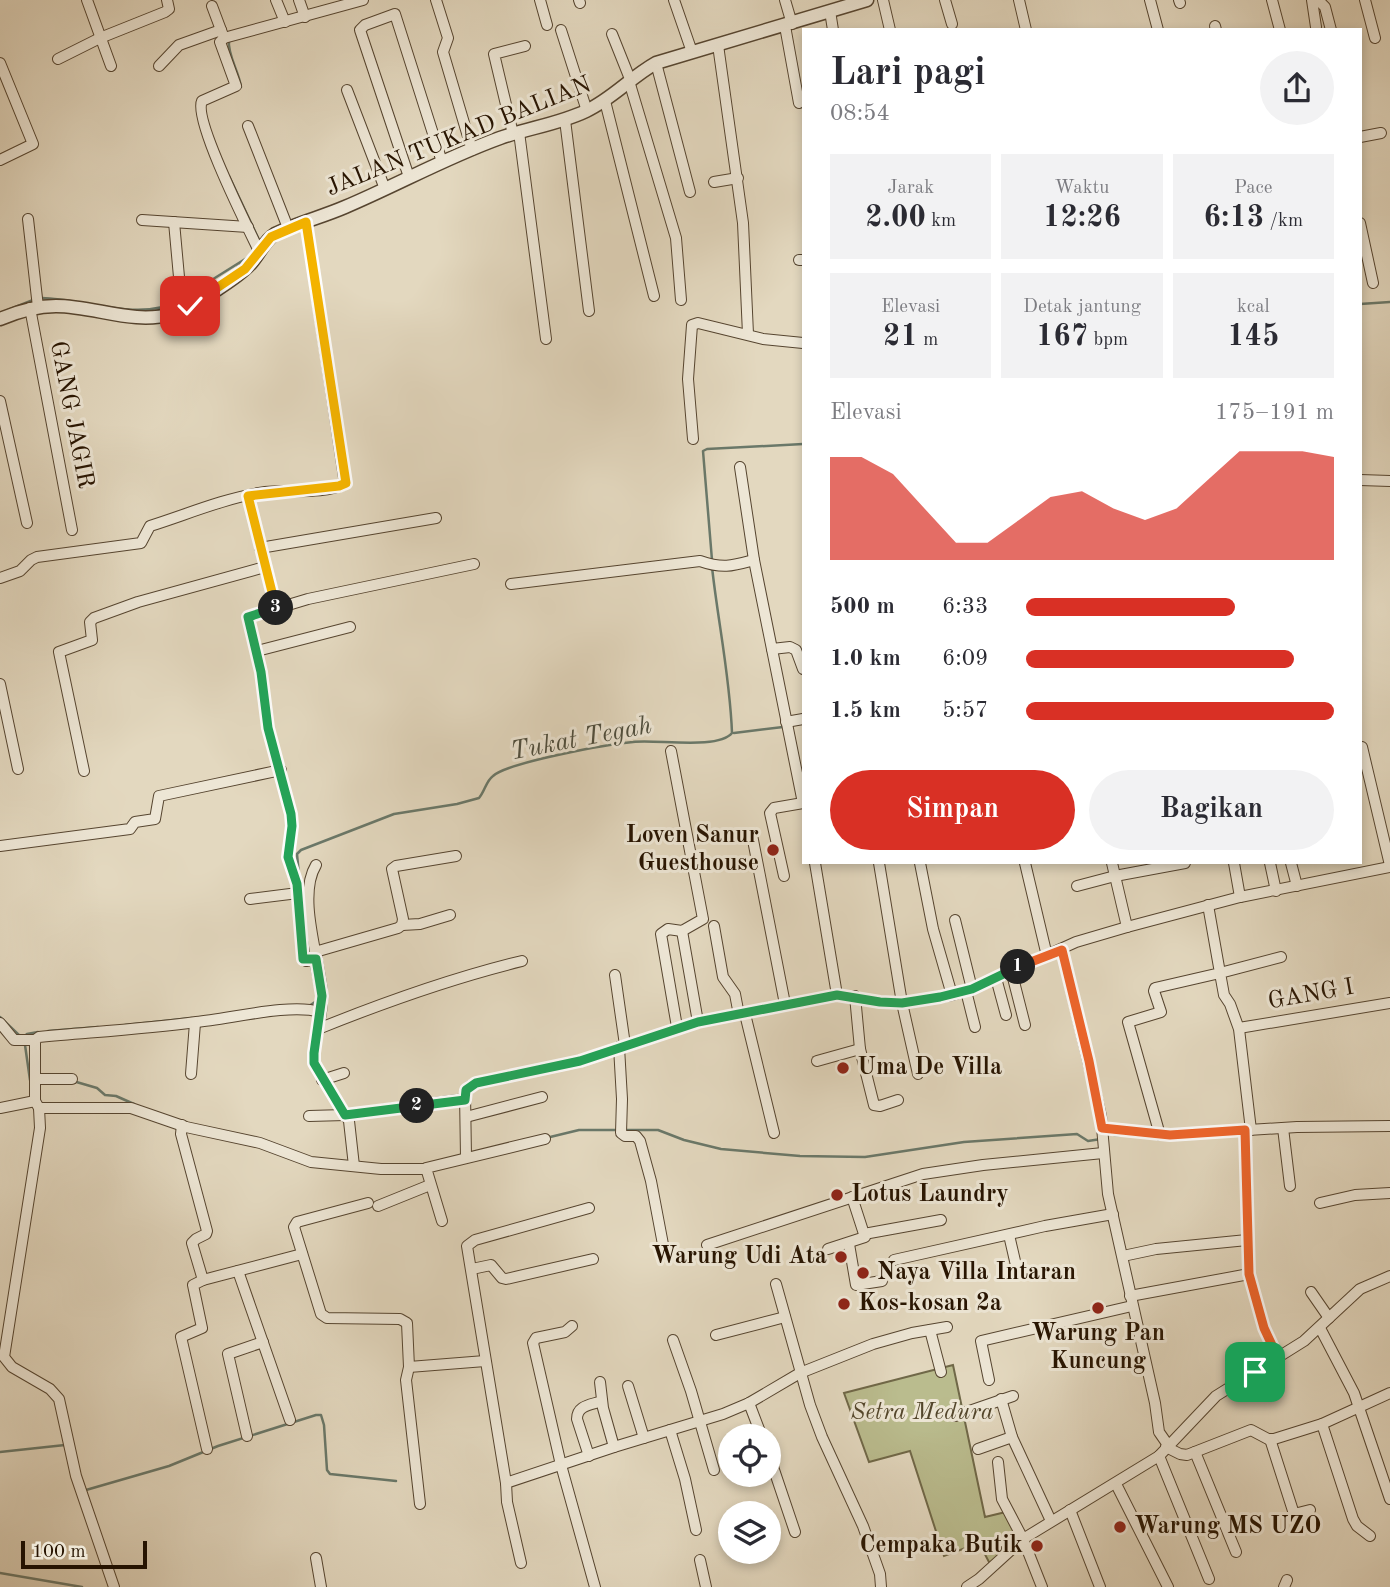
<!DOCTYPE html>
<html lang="id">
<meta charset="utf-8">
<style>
body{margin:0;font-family:"Old Standard TT",serif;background:#f2f2f3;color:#2b2b33;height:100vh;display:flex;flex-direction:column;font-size:26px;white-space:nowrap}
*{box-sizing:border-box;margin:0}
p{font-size:23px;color:#7c7c81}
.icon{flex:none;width:38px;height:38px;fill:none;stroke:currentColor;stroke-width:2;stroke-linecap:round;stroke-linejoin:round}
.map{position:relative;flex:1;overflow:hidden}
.side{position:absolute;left:802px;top:28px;width:560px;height:836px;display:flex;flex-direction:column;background:#fff;border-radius:0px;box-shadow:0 4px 10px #0003}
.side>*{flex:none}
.fabs{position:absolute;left:718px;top:1424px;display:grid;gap:14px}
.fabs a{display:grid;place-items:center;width:63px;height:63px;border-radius:50%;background:#fff;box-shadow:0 4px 10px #0003;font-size:35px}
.scale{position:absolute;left:21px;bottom:18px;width:126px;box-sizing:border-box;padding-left:7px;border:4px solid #271401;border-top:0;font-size:19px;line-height:24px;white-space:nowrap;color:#271401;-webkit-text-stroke:5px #ede6d5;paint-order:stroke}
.pin{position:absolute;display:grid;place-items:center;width:60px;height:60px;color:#fff;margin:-30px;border-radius:14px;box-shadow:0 4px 10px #0006}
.km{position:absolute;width:35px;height:35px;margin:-18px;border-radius:50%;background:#222;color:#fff;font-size:19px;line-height:35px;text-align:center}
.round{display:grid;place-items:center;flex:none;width:74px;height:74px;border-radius:37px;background:#f2f2f3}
.head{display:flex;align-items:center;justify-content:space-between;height:119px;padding:0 28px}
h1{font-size:38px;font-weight:800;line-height:52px}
.figures{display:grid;grid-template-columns:repeat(3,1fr);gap:10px;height:119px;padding:7px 28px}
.figures div{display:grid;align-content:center;border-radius:0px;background:#f2f2f3;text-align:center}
.figures b{font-size:30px;font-weight:800}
.figures small{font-size:19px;font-weight:400}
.figures p{font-size:19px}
.chart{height:196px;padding:14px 28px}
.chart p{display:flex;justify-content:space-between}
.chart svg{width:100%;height:126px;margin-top:7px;fill:#d93025;opacity:.7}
.cta{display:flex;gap:14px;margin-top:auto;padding:14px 28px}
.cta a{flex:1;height:80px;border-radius:42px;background:#d93025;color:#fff;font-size:28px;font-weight:800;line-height:80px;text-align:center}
.cta a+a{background:#f2f2f3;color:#2b2b33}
ul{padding:0 28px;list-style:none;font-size:23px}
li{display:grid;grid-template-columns:112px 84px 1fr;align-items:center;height:52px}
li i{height:18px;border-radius:9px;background:#d93025}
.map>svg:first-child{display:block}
.green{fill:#babc8e;stroke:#706848;stroke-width:2}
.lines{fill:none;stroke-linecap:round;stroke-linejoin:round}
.stream{stroke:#6a7869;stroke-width:2.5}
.minor-casing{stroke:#564530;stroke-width:12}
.tertiary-casing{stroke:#564530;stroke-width:15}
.minor{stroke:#ede6d5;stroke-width:10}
.tertiary{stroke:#ede6d5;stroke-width:12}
.split-1-casing{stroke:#fff;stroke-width:14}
.split-2-casing{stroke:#fff;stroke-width:14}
.split-3-casing{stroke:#fff;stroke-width:14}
.split-4-casing{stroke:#fff;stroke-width:14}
.split-1{stroke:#f0652b;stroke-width:9}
.split-2{stroke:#22a559;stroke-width:9}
.split-3{stroke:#22a559;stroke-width:9}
.split-4{stroke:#f5b400;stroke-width:9}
.poi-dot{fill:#8f2418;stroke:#ede6d5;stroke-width:2.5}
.labels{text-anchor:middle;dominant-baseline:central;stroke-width:6;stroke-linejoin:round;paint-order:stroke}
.street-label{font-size:24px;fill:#271401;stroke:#ede6d5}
.poi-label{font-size:24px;font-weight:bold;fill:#271401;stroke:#ede6d5;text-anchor:start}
.park-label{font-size:24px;font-style:italic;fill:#53462b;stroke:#ede6d5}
.water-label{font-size:26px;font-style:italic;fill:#4e4e3e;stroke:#ede6d5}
</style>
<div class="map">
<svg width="1390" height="1587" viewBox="0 0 1390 1587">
<rect width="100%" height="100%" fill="#e3d8bf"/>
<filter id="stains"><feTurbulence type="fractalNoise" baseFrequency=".00286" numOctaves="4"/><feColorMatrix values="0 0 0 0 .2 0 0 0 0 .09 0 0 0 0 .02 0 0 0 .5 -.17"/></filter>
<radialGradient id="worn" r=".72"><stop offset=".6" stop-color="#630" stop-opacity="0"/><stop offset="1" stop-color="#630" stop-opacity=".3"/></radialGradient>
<polygon class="green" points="953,1365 985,1517 1010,1511 1022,1537 990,1564 979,1543 944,1556 910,1451 869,1462 844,1393"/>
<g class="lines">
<g class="stream">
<path d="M229,40C227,54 239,72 241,87L238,89"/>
<polyline points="229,176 260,242"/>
<polyline points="186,296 250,256"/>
<path d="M42,298C84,299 140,322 178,301"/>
<polyline points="1360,304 1390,302"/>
<polyline points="0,313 33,300"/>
<polyline points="712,560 703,451 707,449 803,444"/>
<polyline points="734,733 783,727"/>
<path d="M299,875L297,854L301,850L394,814L457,804L479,798C485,791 486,781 493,776C509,762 609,744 633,742C656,739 718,750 732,733C730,677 718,622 712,567"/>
<polyline points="302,885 304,903"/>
<polyline points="305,920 310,958"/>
<polyline points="309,1006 318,1000 311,965"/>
<polyline points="0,1017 21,1037"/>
<polyline points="125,1025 192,1018"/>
<polyline points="48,1031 98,1027"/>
<polyline points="25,1036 27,1034 38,1032"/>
<polyline points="25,1045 30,1080"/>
<polyline points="73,1081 97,1088 105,1095 116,1096 134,1104"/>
<polyline points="626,1130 658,1130 684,1140 721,1149 800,1156 865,1157 964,1142 1077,1134 1088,1141 1101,1139"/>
<polyline points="1114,1135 1136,1136"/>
<polyline points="546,1138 579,1130 615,1130"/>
<polyline points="0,1452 65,1445 66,1448"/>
<polyline points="86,1490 169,1466 218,1446 316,1415 321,1415 324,1425 327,1470 330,1474 396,1481"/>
<polyline points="0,1573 82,1587"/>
</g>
<g class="minor-casing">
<g id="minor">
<polyline points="87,0 111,66"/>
<polyline points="276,0 285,22"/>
<polyline points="299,0 305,17"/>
<polyline points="436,0 448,38 443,52 472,150"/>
<polyline points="540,0 547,25"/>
<polyline points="579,0 580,3"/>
<polyline points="674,0 692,52"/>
<polyline points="785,0 792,24"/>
<polyline points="883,0 890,30"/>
<polyline points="945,0 952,24"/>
<polyline points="1019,0 1026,30"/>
<polyline points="1150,0 1158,30"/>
<polyline points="1179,0 1180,3"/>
<polyline points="1272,0 1280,30"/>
<polyline points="1312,0 1316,27"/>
<polyline points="1318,0 1325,7 1331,30"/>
<polyline points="1365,0 1375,38"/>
<path d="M212,6L224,38L220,42L236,86L202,101C193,119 248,228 259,251"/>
<polyline points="830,11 833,30"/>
<polyline points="785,26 799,103"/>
<polyline points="1215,26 1216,30"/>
<polyline points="561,30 587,111"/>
<polyline points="612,34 630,79"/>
<polyline points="224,38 363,0"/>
<polyline points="718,45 743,223 748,334"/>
<polyline points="58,59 100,38 165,12 169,9 167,0"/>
<polyline points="0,63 33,144 0,160"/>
<polyline points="656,63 690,192"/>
<polyline points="159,66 179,45 221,30"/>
<polyline points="629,81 676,238 681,300"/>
<polyline points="347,90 385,189"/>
<polyline points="605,101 654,296"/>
<polyline points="565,120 589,311"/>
<polyline points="248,126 288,228"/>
<polyline points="519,132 546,339"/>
<polyline points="513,134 494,54 525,46"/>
<polyline points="1360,137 1381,133"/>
<polyline points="409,177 360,30 365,25 395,14 442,162"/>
<polyline points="714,182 738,178"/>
<polyline points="28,219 38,307"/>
<polyline points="142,220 248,227"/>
<polyline points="174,222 182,310"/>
<polyline points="1360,223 1373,283"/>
<polyline points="799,260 803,260"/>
<polyline points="30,308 72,530"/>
<polyline points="0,401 27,523"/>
<polyline points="693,439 688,379 692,325 698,323 763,339 803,343"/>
<polyline points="740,467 754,560 803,803"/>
<polyline points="1360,480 1390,481"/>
<polyline points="248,496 276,609"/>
<polyline points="260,548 436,518"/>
<path d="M0,578L20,571L31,560L37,557L141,543L150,526C185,515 223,499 259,493C287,488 319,496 345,484L306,222"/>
<path d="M511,584L700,561C723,569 732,566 754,560"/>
<polyline points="772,649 790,647 796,650 803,669"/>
<polyline points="257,651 350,627"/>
<polyline points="0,684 18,769"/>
<polyline points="786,722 803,719"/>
<polyline points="1362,747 1390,865"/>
<polyline points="671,751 703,919 682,931 668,929 661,934 677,1027"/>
<polyline points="84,771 59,652 92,640 90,622 94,618 138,602 265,567"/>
<polyline points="752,835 785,1004"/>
<polyline points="0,846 130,829 135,822 155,819 159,796 281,770"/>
<polyline points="815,863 837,995"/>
<polyline points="879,863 902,1003 918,1074"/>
<polyline points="920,863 933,929 952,995"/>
<polyline points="1025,863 1047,956"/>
<polyline points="1112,863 1127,927"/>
<polyline points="1234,863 1240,897"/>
<polyline points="1270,863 1276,891"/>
<polyline points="1291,863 1297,886"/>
<path d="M316,865C297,896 319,957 322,992C324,1016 313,1039 314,1063L349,1121L354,1166"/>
<polyline points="784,876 770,813 774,808 803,803"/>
<polyline points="1077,886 1115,876 1185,863"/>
<polyline points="250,899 298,893"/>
<polyline points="955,920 972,989"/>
<polyline points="402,925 420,924 450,915"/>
<polyline points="714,926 723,977 735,994 739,1015"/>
<polyline points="682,931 698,1022"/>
<polyline points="1062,950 1101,1116 1108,1194 1155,1403 1159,1432 1168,1445"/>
<polyline points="315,952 398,928 402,925 403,919 392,869 396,866 456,856"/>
<polyline points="316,959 306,961 303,959 297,884 288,857 292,826 291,814 268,728 261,672 248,617 308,599 474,564"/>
<polyline points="1011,970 1025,1025"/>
<polyline points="615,975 625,1045"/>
<polyline points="996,978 1006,1015"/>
<polyline points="966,991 975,1027"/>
<polyline points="855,996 860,1049 874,1105 880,1106 898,1100"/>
<polyline points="745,1014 774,1133"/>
<polyline points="0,1023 14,1040 35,1040"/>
<polyline points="1239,1028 1390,1003"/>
<path d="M318,1029C385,1002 452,978 522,961"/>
<polyline points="619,1047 622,1099 621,1133 625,1136 636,1136 640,1141 651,1181 665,1255"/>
<polyline points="817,1061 860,1049"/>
<polyline points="191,1074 195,1023"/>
<polyline points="35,1079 72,1079"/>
<polyline points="322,1080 344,1073"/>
<polyline points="0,1108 35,1101"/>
<polyline points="39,1108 131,1108 186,1127 260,1143 311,1162 381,1169 426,1169"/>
<polyline points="309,1116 345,1115 465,1099"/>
<polyline points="466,1117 542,1097"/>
<polyline points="182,1125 181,1134 207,1231 206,1234 196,1239 192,1243 203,1280"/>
<polyline points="1102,1128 1170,1135 1297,1127 1390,1126"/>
<polyline points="1283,1128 1290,1186"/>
<polyline points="1245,1130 1249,1274 1264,1328 1278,1358"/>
<polyline points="1251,1130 1239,1029 1230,1004 1224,995 1220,973 1281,957"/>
<polyline points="1160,1135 1128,1022 1161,1012 1154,991 1155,988 1220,973 1208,905"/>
<polyline points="466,1157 465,1094 470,1086 476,1083 581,1061 698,1022 837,995 880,1002 902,1003 952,995 972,989 1076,942 1127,927 1240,897 1390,867"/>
<polyline points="852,1197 864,1234 941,1220"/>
<polyline points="368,1203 297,1222 294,1227 321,1314 327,1318 400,1319 407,1323 409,1367 406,1380 420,1504"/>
<polyline points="1320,1203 1355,1195 1390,1193"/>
<polyline points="378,1206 430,1185"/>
<polyline points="442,1221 426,1168 545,1139"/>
<polyline points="1009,1235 1018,1274"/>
<polyline points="849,1244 856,1285 882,1281"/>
<polyline points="707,1245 923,1174 983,1165 1103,1153"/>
<polyline points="828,1249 865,1237 864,1234"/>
<polyline points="1123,1256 1156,1249 1247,1240"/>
<polyline points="894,1260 1045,1226 1113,1214"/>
<polyline points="472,1269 491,1265 502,1278 506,1279 593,1259"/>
<polyline points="238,1271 290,1420"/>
<polyline points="776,1284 810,1405 822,1437 863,1526 880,1574 881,1587"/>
<polyline points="1311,1292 1329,1318"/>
<polyline points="1130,1296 1249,1274"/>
<polyline points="572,1326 565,1332 536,1338 533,1343 561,1465 595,1587"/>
<polyline points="1320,1328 1354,1393 1390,1499"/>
<polyline points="930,1330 941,1372"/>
<polyline points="716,1335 785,1317"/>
<polyline points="673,1340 691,1391 714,1470"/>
<polyline points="409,1367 485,1361"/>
<polyline points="989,1380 981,1341 1132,1306"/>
<polyline points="600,1382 603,1408 614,1447"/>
<polyline points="628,1386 644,1438"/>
<polyline points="1001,1399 1012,1437 1051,1521"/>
<polyline points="749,1403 762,1437"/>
<polyline points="955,1416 1013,1396"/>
<polyline points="1322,1424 1353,1519 1357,1526 1370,1536"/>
<polyline points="670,1430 685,1479 696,1530"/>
<polyline points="247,1436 228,1354 263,1342"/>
<polyline points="1270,1439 1294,1514 1310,1510"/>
<polyline points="1166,1447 1180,1454 1187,1455 1251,1430 1268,1439 1274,1439 1322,1424 1390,1393"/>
<polyline points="207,1449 181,1337 202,1328 193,1285 203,1280 302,1254"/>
<polyline points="978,1449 1012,1437"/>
<polyline points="768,1452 795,1532"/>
<polyline points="1195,1452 1236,1552"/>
<path d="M589,1456L577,1419C577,1405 591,1405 602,1401"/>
<polyline points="1159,1456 1209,1579"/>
<polyline points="998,1462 1002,1499 1023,1539 1042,1587"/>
<polyline points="506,1483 614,1447 723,1414 749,1403 800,1373 873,1344 912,1333 947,1327"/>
<polyline points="1116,1484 1168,1587"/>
<polyline points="1070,1510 1100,1587"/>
<polyline points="316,1558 321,1587"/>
<polyline points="700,1560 706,1587"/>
<polyline points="521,1563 507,1502 506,1483 467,1246 475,1240 589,1208"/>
<path d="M114,1587L76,1476L59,1399L50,1389L12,1367L4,1357L40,1128L39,1108L35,1101V1040L39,1037C92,1032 144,1029 196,1022C230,1019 290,1003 320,1012"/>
<polyline points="967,1587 979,1579 1023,1539 1159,1456 1216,1396 1304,1341 1360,1289 1390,1276"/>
<polyline points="1284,1587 1287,1580"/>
</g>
</g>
<g class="tertiary-casing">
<path id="tertiary" d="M0,319C19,311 36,306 56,306C95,306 133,325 172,314C190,308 240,277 252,262C260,253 264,241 275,234C297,223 322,217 345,207C397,185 447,157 500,138C528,128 559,124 586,111C612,99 631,77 656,63L867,0"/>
</g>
<use href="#minor" class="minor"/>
<use href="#tertiary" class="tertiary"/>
</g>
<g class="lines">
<g class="split-1-casing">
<polyline id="split-1" points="1018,967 1062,950 1089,1061 1102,1128 1170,1135 1245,1130 1249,1274 1264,1328 1278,1358 1255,1372"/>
</g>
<g class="split-2-casing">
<polyline id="split-2" points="417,1106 465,1100 466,1090 476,1083 580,1061 698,1022 837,995 880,1002 902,1003 940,997 972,989 1018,967"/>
</g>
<g class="split-3-casing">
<polyline id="split-3" points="276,608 248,617 261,672 268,728 291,814 292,826 288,857 297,884 303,959 316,959 322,996 314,1053 314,1063 345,1115 417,1106"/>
</g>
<g class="split-4-casing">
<polyline id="split-4" points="190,306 245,269 271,237 306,222 346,483 339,486 248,496 276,608"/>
</g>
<use href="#split-1" class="split-1"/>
<use href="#split-2" class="split-2"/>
<use href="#split-3" class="split-3"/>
<use href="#split-4" class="split-4"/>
</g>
<g class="poi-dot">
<circle cx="773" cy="850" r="7"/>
<circle cx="843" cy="1068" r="7"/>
<circle cx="837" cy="1195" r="7"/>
<circle cx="841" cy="1257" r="7"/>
<circle cx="863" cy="1273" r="7"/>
<circle cx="844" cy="1304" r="7"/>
<circle cx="1098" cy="1308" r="7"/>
<circle cx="1120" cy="1527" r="7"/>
<circle cx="1037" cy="1546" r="7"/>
</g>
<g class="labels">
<g class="street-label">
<text transform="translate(459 137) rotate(-22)">JALAN TUKAD BALIAN</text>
<text transform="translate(71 415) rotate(79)">GANG JAGIR</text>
<text transform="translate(1311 995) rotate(-10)">GANG I</text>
</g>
<g class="poi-label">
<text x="759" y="836" text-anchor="end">Loven Sanur<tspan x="759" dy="28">Guesthouse</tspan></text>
<text x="857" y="1068">Uma De Villa</text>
<text x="851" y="1195">Lotus Laundry</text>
<text x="827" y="1257" text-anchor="end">Warung Udi Ata</text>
<text x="877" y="1273">Naya Villa Intaran</text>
<text x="858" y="1304">Kos-kosan 2a</text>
<text x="1098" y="1334" text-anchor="middle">Warung Pan<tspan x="1098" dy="28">Kuncung</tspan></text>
<text x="1134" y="1527">Warung MS UZO</text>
<text x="1023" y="1546" text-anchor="end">Cempaka Butik</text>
</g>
<g class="park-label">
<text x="922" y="1413">Setra Medura</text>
</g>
<g class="water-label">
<text transform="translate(581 739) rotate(-11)">Tukat Tegah</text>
</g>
</g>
<rect width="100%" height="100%" filter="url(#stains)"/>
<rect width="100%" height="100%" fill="url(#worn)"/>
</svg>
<div class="fabs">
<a><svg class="icon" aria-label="locate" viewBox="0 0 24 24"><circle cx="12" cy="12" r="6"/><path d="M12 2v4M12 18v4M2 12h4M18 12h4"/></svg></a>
<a><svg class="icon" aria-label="layers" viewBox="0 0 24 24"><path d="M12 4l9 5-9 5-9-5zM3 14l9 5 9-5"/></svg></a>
</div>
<div class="scale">100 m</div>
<div class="pin" style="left:1255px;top:1372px;background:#1e9e55"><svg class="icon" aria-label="arrive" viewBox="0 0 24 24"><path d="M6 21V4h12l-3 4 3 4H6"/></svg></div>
<div class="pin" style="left:190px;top:306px;background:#d93025"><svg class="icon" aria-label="check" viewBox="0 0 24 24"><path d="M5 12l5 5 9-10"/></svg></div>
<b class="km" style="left:1018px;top:967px">1</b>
<b class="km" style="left:417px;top:1106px">2</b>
<b class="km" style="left:276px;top:608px">3</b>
<section class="side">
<div class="head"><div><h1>Lari pagi</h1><p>08:54</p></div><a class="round"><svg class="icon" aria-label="share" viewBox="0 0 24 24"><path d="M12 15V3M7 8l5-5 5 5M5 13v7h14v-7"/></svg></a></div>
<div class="figures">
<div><p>Jarak</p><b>2.00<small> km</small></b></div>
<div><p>Waktu</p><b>12:26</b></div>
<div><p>Pace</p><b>6:13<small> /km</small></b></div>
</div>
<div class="figures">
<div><p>Elevasi</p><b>21<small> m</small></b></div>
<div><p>Detak jantung</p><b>167<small> bpm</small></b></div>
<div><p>kcal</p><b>145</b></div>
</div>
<div class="chart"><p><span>Elevasi</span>175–191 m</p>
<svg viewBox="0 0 160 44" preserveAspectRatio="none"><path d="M0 44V8L10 8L20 14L30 26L40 38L50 38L60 30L70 22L80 20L90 26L100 30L110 26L120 16L130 6L140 6L150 6L160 8V44z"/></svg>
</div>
<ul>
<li><b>500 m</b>6:33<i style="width:68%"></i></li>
<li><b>1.0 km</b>6:09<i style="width:87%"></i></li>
<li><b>1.5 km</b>5:57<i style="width:100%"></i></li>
</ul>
<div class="cta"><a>Simpan</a><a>Bagikan</a></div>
</section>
</div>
